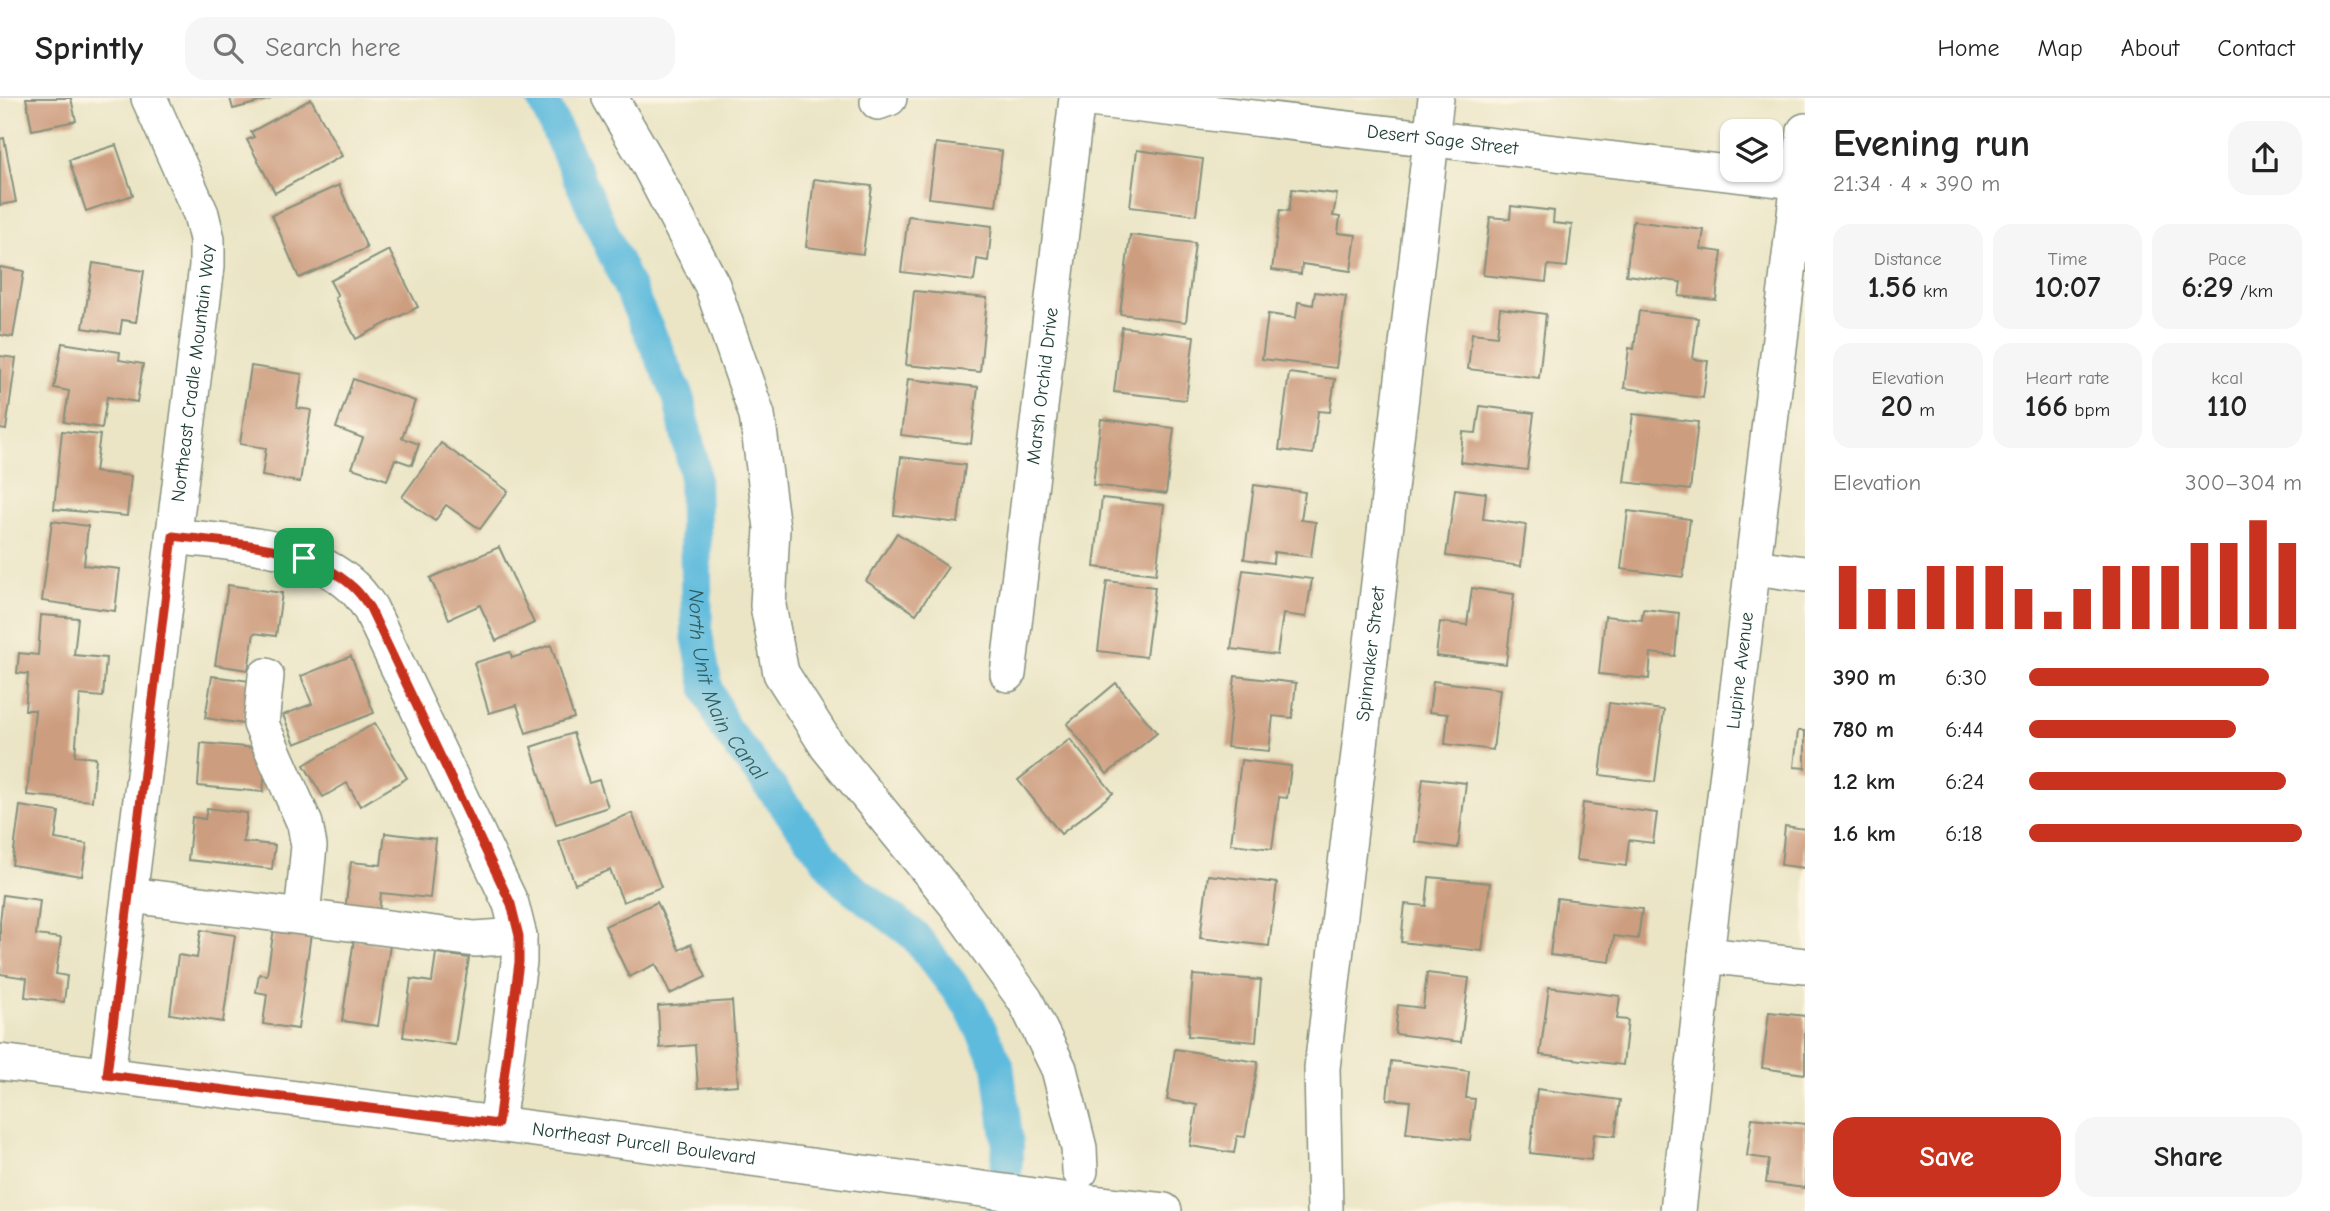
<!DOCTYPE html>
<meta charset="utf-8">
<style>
body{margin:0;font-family:"Comic Neue",sans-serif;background:#f6f6f6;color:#222;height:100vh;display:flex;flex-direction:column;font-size:26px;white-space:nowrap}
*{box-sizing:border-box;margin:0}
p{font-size:23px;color:#767676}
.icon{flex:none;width:38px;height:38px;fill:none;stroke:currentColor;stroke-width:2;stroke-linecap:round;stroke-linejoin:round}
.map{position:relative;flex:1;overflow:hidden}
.drawer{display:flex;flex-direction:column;background:#fff;width:525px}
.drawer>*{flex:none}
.tools{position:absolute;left:1720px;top:21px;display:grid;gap:14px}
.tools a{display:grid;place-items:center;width:63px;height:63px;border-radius:14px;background:#fff;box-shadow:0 2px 5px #0004;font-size:35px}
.pin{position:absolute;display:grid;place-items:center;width:60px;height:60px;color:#fff;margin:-30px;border-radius:14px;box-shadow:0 4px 10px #0006}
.round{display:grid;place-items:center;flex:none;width:74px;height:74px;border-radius:21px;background:#f6f6f6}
.head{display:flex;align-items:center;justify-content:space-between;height:119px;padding:0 28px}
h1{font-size:38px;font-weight:600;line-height:52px}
.metrics{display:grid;grid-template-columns:repeat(3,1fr);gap:10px;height:119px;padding:7px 28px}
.metrics div{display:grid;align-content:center;border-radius:18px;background:#f6f6f6;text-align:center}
.metrics b{font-size:30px;font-weight:600}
.metrics small{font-size:19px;font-weight:400}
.metrics p{font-size:19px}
.chart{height:196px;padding:14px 28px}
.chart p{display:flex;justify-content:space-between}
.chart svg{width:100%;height:126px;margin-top:7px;stroke:#c8321e;stroke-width:6}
.button{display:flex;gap:14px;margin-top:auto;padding:14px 28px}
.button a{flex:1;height:80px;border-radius:21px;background:#c8321e;color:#fff;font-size:28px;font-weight:600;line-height:80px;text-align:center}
.button a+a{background:#f6f6f6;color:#222}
ul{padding:0 28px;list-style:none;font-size:23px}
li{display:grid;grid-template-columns:112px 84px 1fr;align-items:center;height:52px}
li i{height:18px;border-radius:9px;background:#c8321e}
header{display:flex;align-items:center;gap:42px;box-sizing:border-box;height:98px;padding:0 35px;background:#fff;border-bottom:2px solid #e0e0e0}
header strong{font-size:33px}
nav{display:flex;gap:38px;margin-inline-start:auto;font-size:24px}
.search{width:490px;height:63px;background:#f6f6f6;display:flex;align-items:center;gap:18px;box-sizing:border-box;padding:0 24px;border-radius:21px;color:#767676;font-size:26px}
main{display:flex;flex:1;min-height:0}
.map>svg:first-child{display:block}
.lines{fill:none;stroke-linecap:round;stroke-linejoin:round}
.canal{stroke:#5fbbdd;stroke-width:32}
.building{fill:#cd9d7f}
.minor-casing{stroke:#85917d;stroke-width:38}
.minor{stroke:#fff;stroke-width:35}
.route-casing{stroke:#fff;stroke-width:14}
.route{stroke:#c8321e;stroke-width:9}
.labels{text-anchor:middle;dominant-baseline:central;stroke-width:5;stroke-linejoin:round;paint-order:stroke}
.street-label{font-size:19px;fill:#1f3d34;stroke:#fcf5e5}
.water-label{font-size:21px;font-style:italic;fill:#2f5c5e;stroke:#fcf5e5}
</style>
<header>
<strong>Sprintly</strong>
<div class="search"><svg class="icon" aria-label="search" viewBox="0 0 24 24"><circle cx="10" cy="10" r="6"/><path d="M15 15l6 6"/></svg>Search here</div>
<nav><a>Home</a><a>Map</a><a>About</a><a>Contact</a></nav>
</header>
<main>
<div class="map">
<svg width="1805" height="1113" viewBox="0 0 1805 1113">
<rect width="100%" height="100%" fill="#fcf5e5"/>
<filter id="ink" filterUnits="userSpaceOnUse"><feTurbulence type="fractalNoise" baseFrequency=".0143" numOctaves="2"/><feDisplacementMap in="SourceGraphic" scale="14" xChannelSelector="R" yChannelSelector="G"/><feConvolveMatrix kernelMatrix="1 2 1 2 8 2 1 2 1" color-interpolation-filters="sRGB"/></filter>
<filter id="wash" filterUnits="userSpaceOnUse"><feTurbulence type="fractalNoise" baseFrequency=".00686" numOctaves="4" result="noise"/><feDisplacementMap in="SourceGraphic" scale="28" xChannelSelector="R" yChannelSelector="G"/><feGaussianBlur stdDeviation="1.57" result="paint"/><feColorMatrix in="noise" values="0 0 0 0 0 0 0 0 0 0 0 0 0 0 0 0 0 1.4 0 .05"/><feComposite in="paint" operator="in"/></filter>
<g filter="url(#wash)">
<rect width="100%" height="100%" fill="#ebe5c6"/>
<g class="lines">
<path class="canal" id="s1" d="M542,0L678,297L694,372L697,537L707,589L724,629L843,783L914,837L970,909L998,967L1008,1048L1003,1113"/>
</g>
<g id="blocks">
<g class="building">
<polygon points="26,0 71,0 76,23 32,32"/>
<polygon points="230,0 271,0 271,1 233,11"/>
<polygon points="311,1 342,58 275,95 247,42 254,39 251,34"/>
<polygon points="4,40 16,104 0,107 0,41"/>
<polygon points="936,45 1002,53 996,108 929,100"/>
<polygon points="116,47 133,97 86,113 69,62"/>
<polygon points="1137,52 1203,61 1196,117 1130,109"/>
<polygon points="814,81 872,88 863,156 806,149"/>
<polygon points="339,87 367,150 299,180 272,117"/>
<polygon points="1292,91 1337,96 1333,118 1340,119 1338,135 1356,137 1351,173 1302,166 1301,176 1272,172 1280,112 1289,113"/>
<polygon points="1511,108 1554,113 1553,125 1572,127 1567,169 1548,167 1546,184 1483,177 1490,119 1510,121"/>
<polygon points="908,118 992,128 988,163 977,161 974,183 901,174"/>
<polygon points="1633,123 1704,132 1701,151 1722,154 1716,202 1679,198 1681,184 1626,177"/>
<polygon points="1130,137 1195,145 1186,224 1120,216"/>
<polygon points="389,152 418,209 356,241 335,200 338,198 330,183"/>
<polygon points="93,165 144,173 136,224 122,222 120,236 83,230"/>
<polygon points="0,169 24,173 13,239 0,237"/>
<polygon points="914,193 987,200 980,274 906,267"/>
<polygon points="1315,194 1346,198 1336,270 1262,261 1268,216 1296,220 1298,204 1313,207"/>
<polygon points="1500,210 1546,216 1539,280 1468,271 1472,235 1497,238"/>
<polygon points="1639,213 1698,220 1693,261 1708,263 1703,300 1624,290 1629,250 1634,251"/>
<polygon points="1122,229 1194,238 1186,302 1114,294"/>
<polygon points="62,245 120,254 119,262 143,266 137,304 107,299 102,330 64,324 69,293 54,290"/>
<polygon points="0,258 16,260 6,332 0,331"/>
<polygon points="251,268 302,276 297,310 311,312 300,384 262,378 266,350 240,346"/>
<polygon points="1289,275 1335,281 1330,314 1318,313 1313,356 1279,352"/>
<polygon points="353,281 415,303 402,340 419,346 412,367 395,361 387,382 352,370 363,340 336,330"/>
<polygon points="908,281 978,289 971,346 901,337"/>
<polygon points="1480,308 1534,315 1527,372 1460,364 1463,334 1476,335"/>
<polygon points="1633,316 1698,324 1690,392 1624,384"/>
<polygon points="1101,321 1174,330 1166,396 1093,387"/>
<polygon points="62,333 100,337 95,374 131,378 127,418 54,411"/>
<polygon points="441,345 508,393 480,431 446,407 435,423 402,399"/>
<polygon points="901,359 965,367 958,425 894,417"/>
<polygon points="1254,387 1305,394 1301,422 1316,424 1311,459 1274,454 1273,465 1244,461"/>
<polygon points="1455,391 1486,395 1483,421 1526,427 1521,468 1446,458"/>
<polygon points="1102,400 1164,407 1156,476 1094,469"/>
<polygon points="1628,413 1690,421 1683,479 1621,471"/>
<polygon points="52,423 88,428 84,467 120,471 115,513 42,503"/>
<polygon points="897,435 948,469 916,516 866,483"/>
<polygon points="499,449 534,525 496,543 480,507 449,521 430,480"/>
<polygon points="1243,472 1312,481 1306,519 1283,516 1277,557 1231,551"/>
<polygon points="1107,483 1155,489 1146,559 1098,553"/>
<polygon points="228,487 282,495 276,538 254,535 248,572 215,567"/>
<polygon points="1472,490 1514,496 1506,566 1436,558 1440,524 1467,527"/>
<polygon points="1643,511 1679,515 1675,558 1651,555 1649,581 1599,576 1605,518 1642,522"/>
<polygon points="41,517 78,520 74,557 106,560 103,599 80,597 75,658 96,660 92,703 27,697 35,612 25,612 28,576 17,575 19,555 38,557"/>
<polygon points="551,547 574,620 526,635 517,607 489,615 474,565 510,554 512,560"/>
<polygon points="351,558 374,615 295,646 283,617 312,606 301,578"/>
<polygon points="212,578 250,583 244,626 205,620"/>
<polygon points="1235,578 1296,585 1292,620 1273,618 1269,653 1227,649"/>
<polygon points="1433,583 1500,591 1493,652 1445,646 1448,616 1429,614"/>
<polygon points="1116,585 1157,635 1107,676 1067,626"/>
<polygon points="1609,605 1664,612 1655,684 1600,677"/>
<polygon points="375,625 407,680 360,708 347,685 323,699 304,667"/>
<polygon points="1798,633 1805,633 1805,670 1794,669"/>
<polygon points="573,635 589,685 599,682 608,709 556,726 531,649"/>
<polygon points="1070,641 1113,695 1061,736 1018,682"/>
<polygon points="201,645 267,651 263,694 198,688"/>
<polygon points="1241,662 1291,668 1287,700 1279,699 1272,751 1231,746"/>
<polygon points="1423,680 1466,685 1458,750 1415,744"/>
<polygon points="1583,705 1657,715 1653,745 1629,742 1626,768 1576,762"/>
<polygon points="20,708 59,714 55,741 87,746 82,778 12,767"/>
<polygon points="207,710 247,715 243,744 275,747 272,771 188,762 192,719 205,721"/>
<polygon points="632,715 661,789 623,804 610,772 575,786 559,744"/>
<polygon points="1785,728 1805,731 1805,770 1781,767"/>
<polygon points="385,735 436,741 430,800 381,795 379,816 345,813 351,764 381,767"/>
<polygon points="1208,777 1277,785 1269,848 1200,840"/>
<polygon points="1429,779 1490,785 1482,853 1401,844 1405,806 1426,808"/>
<polygon points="3,797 40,802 36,837 61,840 56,876 67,878 64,904 25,899 27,880 0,876 0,824"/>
<polygon points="1557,800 1642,811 1638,841 1614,838 1610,864 1550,857"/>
<polygon points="657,804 679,852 691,846 706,879 670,896 656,866 629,879 605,828"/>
<polygon points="274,830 311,835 298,931 263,926 267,896 256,894 259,876 267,877"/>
<polygon points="201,832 235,837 223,924 170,916 178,857 197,860"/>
<polygon points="354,841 390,847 378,928 342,923"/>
<polygon points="436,855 469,860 455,947 403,939 411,881 432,884"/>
<polygon points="1427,875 1469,880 1461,944 1395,936 1398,907 1423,910"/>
<polygon points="1193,877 1261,882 1256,944 1188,938"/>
<polygon points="1549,889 1620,898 1617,921 1628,922 1623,967 1540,957"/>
<polygon points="732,903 738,987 698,990 695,947 660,950 658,908"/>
<polygon points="1769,914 1805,918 1805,976 1762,970"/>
<polygon points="1175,951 1258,964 1245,1039 1237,1038 1234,1055 1190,1048 1197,1007 1167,1002"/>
<polygon points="1391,963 1469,973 1466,1000 1475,1001 1470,1042 1406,1035 1410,1003 1387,1001"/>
<polygon points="1537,991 1620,1002 1615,1038 1594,1036 1591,1062 1530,1055"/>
<polygon points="1752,1020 1805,1026 1805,1090 1766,1085 1769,1061 1747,1058"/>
</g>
</g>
</g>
<g filter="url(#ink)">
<use href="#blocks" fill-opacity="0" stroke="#85917d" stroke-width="2"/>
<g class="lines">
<g class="minor-casing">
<g id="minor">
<polyline points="610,0 647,63 712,187 757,317 772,430 768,508 781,575 828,649 955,805 1025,902 1059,971 1079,1050 1080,1073"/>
<path id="s2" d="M1081,0L1805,84"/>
<polyline points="878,4 889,0"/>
<path d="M173,438C234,446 306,445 353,489C360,495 365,503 370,510L511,806L519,838V864L497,1026"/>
<polyline points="1753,469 1805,476"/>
<path id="s3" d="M1008,576L1077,0"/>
<polyline points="266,578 261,626 305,726 309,748 302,818"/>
<polyline points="130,797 475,841 519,838"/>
<polyline points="1706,857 1805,868"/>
<path id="s4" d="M0,964L497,1026L1064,1102L1164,1113"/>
<path id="s5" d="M107,977L207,168V141L201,116L149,0"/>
<path id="s6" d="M1325,1113L1322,970L1436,0"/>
<path id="s7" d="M1678,1113L1706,857L1805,33"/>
</g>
</g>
<use href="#minor" class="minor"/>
</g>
</g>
<g class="lines" filter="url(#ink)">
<g class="route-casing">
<path id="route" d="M173,438C233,446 306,445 353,489C360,495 365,503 370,510L511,806L519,838V864L498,1026L107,977Z"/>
</g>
<use href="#route" class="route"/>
</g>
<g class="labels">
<g class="street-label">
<text stroke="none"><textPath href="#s2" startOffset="364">Desert Sage Street</textPath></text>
<text stroke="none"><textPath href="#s5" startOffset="707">Northeast Cradle Mountain Way</textPath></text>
<text stroke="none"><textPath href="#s3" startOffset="290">Marsh Orchid Drive</textPath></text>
<text stroke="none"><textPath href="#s6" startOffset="560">Spinnaker Street</textPath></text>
<text stroke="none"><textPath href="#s7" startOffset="544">Lupine Avenue</textPath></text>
<text stroke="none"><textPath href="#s4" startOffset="649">Northeast Purcell Boulevard</textPath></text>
</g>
<g class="water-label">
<text stroke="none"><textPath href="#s1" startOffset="625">North Unit Main Canal</textPath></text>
</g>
</g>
</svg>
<div class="tools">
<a><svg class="icon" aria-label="layers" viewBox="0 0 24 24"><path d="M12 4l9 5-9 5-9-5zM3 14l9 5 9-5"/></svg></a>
</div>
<div class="pin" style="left:304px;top:460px;background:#1e9e55"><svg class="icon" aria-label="arrive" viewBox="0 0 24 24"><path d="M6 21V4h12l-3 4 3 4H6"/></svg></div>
</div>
<section class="drawer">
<div class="head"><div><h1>Evening run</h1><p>21:34 · 4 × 390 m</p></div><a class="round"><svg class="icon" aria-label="share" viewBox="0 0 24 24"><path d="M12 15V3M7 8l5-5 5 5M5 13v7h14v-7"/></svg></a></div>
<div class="metrics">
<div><p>Distance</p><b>1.56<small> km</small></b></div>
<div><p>Time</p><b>10:07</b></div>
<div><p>Pace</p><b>6:29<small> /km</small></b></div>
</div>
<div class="metrics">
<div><p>Elevation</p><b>20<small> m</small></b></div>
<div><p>Heart rate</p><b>166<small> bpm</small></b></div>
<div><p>kcal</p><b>110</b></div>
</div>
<div class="chart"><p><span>Elevation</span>300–304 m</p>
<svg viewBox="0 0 160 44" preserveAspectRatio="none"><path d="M5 44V22M15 44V30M25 44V30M35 44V22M45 44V22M55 44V22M65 44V30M75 44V38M85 44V30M95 44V22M105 44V22M115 44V22M125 44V14M135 44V14M145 44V6M155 44V14"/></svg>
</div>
<ul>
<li><b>390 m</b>6:30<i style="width:88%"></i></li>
<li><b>780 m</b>6:44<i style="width:76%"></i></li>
<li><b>1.2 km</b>6:24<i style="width:94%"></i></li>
<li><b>1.6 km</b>6:18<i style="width:100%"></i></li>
</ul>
<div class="button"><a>Save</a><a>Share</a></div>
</section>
</main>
